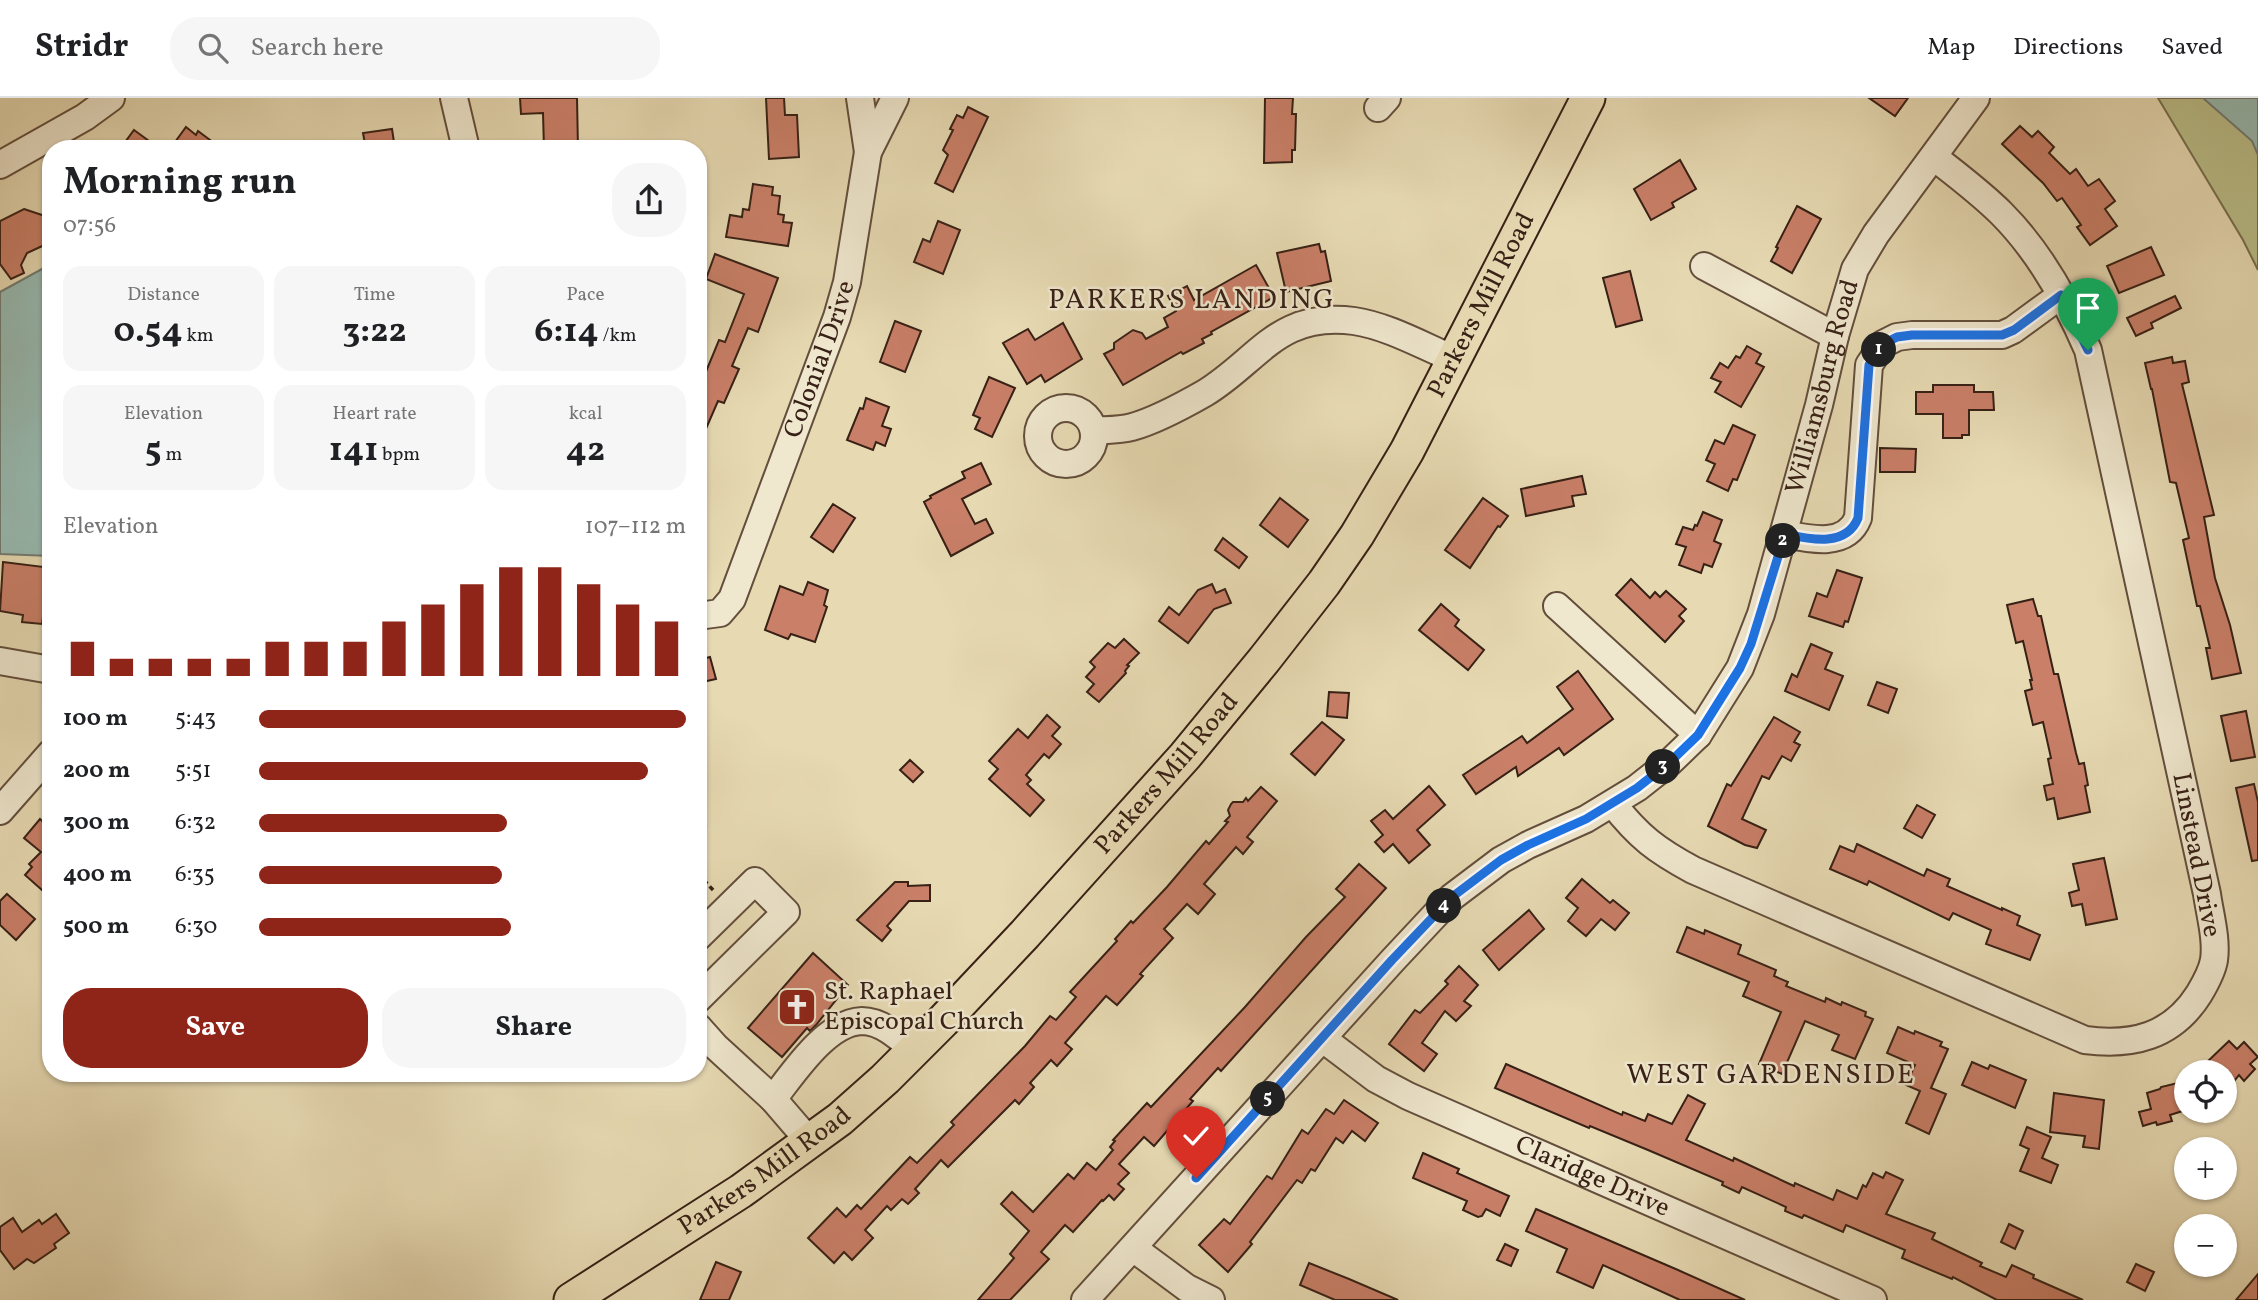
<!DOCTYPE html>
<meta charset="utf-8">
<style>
body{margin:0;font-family:Vollkorn,serif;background:#f6f6f6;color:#202124;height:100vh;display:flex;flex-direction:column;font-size:26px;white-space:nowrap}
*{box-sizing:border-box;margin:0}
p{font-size:23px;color:#757577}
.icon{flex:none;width:38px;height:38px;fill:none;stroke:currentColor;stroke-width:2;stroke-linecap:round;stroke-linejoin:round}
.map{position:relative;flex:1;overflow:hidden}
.panel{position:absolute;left:42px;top:42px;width:665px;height:942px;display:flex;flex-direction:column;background:#fff;border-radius:28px;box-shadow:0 2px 5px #0004}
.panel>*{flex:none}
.tools{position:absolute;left:2174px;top:962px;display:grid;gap:14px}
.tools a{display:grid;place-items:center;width:63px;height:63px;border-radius:50%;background:#fff;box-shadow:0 2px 5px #0004;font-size:35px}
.pin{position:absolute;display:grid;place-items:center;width:60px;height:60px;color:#fff;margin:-72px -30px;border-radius:50% 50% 50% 0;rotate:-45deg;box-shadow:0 0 7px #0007}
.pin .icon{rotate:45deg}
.km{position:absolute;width:35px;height:35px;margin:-18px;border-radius:50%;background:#222;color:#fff;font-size:19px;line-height:35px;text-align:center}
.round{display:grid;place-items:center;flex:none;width:74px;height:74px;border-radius:28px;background:#f6f6f6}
.head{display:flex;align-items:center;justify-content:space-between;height:119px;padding:0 21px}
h1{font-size:38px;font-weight:700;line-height:52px}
.stats{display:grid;grid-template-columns:repeat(3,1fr);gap:10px;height:119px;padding:7px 21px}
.stats div{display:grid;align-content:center;border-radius:18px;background:#f6f6f6;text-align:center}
.stats b{font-size:35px;font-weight:700}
.stats small{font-size:19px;font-weight:400}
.stats p{font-size:19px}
.chart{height:196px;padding:14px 21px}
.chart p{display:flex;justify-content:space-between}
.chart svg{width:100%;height:126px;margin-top:7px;stroke:#8f2418;stroke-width:6}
.cta{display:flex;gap:14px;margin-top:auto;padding:14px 21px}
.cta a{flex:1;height:80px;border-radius:28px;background:#8f2418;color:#fff;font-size:28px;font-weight:700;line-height:80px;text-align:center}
.cta a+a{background:#f6f6f6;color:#202124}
ul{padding:0 21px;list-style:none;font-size:23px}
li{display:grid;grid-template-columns:112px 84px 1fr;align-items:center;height:52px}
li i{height:18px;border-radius:9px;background:#8f2418}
header{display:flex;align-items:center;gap:42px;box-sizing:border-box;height:98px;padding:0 35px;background:#fff;border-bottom:2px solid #e0e0e0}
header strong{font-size:33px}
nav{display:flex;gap:38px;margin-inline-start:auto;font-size:24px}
.search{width:490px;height:63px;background:#f6f6f6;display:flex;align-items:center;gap:18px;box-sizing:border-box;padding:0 24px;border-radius:28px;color:#757577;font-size:26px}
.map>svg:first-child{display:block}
.green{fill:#babe89;stroke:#786f4f;stroke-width:2}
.water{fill:#97bab1;stroke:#717c73;stroke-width:2}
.building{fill:#c97f68;stroke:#372015;stroke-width:2}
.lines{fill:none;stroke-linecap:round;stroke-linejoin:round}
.minor-casing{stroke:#634e3c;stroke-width:30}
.major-casing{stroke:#372015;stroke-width:37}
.path{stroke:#372015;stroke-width:3.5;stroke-dasharray:5 3.5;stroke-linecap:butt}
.minor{stroke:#efe7ce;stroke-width:26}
.major{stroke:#e7dab3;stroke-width:33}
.route-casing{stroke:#fff;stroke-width:14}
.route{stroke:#1a73e8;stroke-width:9}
.labels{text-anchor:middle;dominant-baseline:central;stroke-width:5;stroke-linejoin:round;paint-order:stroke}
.street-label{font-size:26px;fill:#372015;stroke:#efe7ce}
.poi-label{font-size:26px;fill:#372015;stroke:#efe7ce;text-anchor:start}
.neighbourhood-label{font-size:28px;letter-spacing:2px;fill:#372015;stroke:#efe7ce}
</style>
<header>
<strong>Stridr</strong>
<div class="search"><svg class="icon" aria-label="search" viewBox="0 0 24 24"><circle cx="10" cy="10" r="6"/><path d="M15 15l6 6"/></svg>Search here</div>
<nav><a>Map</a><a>Directions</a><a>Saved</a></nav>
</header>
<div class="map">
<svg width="2258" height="1202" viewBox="0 0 2258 1202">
<rect width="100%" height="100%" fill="#e7dab3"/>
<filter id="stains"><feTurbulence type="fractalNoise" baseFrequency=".00286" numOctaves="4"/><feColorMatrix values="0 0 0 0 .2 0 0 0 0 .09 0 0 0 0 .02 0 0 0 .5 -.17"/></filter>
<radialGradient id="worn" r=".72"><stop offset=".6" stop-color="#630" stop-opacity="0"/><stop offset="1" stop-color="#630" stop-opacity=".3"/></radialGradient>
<polygon class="green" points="2158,0 2258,0 2258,172 2243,142"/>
<g class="water">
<polygon points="2203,0 2258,0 2258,57 2252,43"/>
<polygon points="51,166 51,458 0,456 0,194"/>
</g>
<g class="building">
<polygon points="520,0 577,0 578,51 544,51 543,15 521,16"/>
<polygon points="766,0 784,0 785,17 797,17 799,59 769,61"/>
<polygon points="1265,0 1293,0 1292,16 1296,16 1295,52 1292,52 1292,64 1264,65"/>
<polygon points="1869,0 1908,0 1895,18"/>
<polygon points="968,9 988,19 953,94 935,85 948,57 943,52 953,32 950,31 957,17 963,20"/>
<polygon points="2020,28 2032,39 2038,33 2054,49 2049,55 2070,76 2076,71 2088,88 2099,81 2115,103 2105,111 2117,128 2090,147 2077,129 2081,127 2062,100 2057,103 2043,85 2002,46"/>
<polygon points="186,29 196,37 198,33 222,51 170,51"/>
<polygon points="392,31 395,51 366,51 363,35"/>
<polygon points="134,32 160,51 120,51"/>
<polygon points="1680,62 1696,91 1672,105 1674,109 1651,122 1634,91"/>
<polygon points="753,86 773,89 772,97 780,98 778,116 784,117 783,124 792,125 788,148 726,139 730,117 742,119 743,111 749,112"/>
<polygon points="1797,108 1821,121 1792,175 1771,163 1778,150 1776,149"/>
<polygon points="24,111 51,120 51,144 27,155 21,167 24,175 11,181 0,166 0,123"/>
<polygon points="938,123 960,132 943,176 914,164 923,141 930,144"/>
<polygon points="1319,146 1321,154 1325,153 1331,183 1286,194 1277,155"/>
<polygon points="2151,149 2164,177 2119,195 2107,168"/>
<polygon points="715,156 778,180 758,234 748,230 732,268 739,271 724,305 718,303 698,349 698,293 719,242 725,244 744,196 706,181"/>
<polygon points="1256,167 1274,199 1211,234 1212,236 1202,241 1204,245 1183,256 1181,254 1123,287 1104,256 1114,251 1114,245 1133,232 1142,235 1146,241 1168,229 1164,220 1176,213 1168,198 1187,188 1194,202"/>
<polygon points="1630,173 1642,222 1616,229 1603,180"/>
<polygon points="2175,198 2181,210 2151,225 2153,230 2136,238 2127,220"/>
<polygon points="895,223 921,233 905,274 880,264"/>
<polygon points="1063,225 1082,261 1045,284 1041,277 1027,286 1003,245 1028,231 1035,242"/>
<polygon points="1747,248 1761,256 1756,265 1764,269 1741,309 1715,294 1721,284 1711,280 1720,265 1728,270 1736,258 1740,260"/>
<polygon points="2172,259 2173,265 2185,263 2189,284 2182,286 2214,417 2204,419 2215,480 2230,527 2241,575 2212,581 2206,550 2210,550 2200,508 2197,508 2183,442 2189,440 2176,385 2170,384 2152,291 2151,291 2145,265"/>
<polygon points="989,279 1015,290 992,339 975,331 980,320 973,317"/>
<polygon points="1933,287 1974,287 1974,294 1993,294 1994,312 1969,312 1969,337 1962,337 1962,340 1943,340 1943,316 1916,316 1916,294 1933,294"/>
<polygon points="866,300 889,309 882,328 891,331 885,348 876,344 873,352 847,342 860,310 863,311"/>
<polygon points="1733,327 1755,337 1737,382 1733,381 1728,393 1707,383 1715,366 1706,362 1715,342 1724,346"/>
<polygon points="1880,350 1916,351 1915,374 1880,374"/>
<polygon points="981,365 991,386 962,401 975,426 986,421 993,435 951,458 924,404 931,400 930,398 965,380 962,374"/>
<polygon points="1582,378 1586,396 1572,398 1574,408 1526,418 1521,391"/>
<polygon points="1280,400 1308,422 1288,449 1260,427"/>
<polygon points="1483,400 1508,418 1500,429 1498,428 1470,470 1445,452"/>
<polygon points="833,406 855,420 833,454 811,439"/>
<polygon points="1703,414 1722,422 1714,443 1721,446 1712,469 1704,466 1701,475 1679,467 1686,449 1676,446 1683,429 1693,432 1695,427 1697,428"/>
<polygon points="1223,440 1247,459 1239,470 1215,452"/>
<polygon points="3,464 44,469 43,477 49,478 42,526 22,524 23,517 0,513"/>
<polygon points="1837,472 1862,480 1848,524 1845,523 1843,529 1809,518 1817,495 1827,499"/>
<polygon points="1631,481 1650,500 1655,494 1660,499 1666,493 1686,511 1679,518 1684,523 1665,544 1616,497"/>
<polygon points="808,484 828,492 824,507 827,509 815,544 791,536 788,541 765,532 780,488 803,497"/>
<polygon points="1212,486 1216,495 1225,491 1231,505 1214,511 1188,545 1159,523 1169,509 1179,517 1198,492"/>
<polygon points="2033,501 2038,518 2041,518 2054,576 2058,576 2076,655 2079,666 2084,665 2088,687 2085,688 2090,714 2058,721 2054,700 2047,702 2044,688 2053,686 2048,661 2051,660 2043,624 2033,627 2025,593 2032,591 2030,582 2032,582 2023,543 2016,545 2007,507"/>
<polygon points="1441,506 1459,522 1455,528 1484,552 1468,572 1419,532"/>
<polygon points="1124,541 1139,555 1127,567 1129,568 1125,573 1126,575 1099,604 1087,594 1094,586 1086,579 1095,569 1090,564 1108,545 1115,550"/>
<polygon points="1811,546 1832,555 1825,571 1843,578 1829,612 1785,593 1792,576 1797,579"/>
<polygon points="710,559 716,581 698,585 698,562"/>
<polygon points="1578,573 1613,621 1564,657 1559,650 1518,678 1516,669 1476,696 1463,677 1522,638 1527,645 1573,611 1557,589"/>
<polygon points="1877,584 1897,591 1888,615 1868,607"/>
<polygon points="1329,594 1349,595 1347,620 1327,618"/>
<polygon points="2246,613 2255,659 2231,663 2221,618"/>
<polygon points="1047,617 1060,629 1052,638 1061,646 1049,660 1044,656 1026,677 1031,682 1027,686 1044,702 1030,718 989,681 998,671 989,663 1018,631 1028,640"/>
<polygon points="1774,619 1800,634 1794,644 1800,647 1791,663 1782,658 1769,681 1762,678 1742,721 1766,732 1757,750 1745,747 1708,728 1727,686 1731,688"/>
<polygon points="1322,624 1344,642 1315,677 1291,656"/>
<polygon points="910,662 923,674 913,684 900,672"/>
<polygon points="2254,686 2258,704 2258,762 2252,763 2236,690"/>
<polygon points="1429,688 1445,707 1417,732 1430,747 1409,765 1393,746 1384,754 1375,744 1383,737 1371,723 1385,712 1393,721"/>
<polygon points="1261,689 1277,703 1247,739 1253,744 1243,756 1236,749 1204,786 1215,796 1198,816 1187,806 1164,831 1173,840 1140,876 1143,878 1117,907 1106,898 1065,945 1072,951 1057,968 1051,962 1030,985 1034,989 1019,1006 1015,1002 948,1069 941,1062 915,1091 919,1095 908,1106 902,1101 891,1112 887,1108 865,1132 873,1140 852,1162 844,1154 834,1165 808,1140 837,1110 846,1119 857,1107 861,1111 910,1059 917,1065 954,1027 951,1024 1025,948 1050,918 1056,922 1076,899 1070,894 1117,843 1115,841 1131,823 1133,825 1167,789 1206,743 1209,746 1228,724 1225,723 1230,718 1228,712 1231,706 1233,704 1243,704 1246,700 1248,703"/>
<polygon points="1917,707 1935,717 1922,740 1904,730"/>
<polygon points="40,721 51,731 51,800 25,777 32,769 29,766 41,754 24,740"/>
<polygon points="1857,746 1924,778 1927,771 1950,781 1947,788 2002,812 2002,810 2020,818 2017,827 2040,837 2030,862 1986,846 1991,832 1953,815 1949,822 1869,783 1867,787 1830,771 1840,748 1854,754"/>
<polygon points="2104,760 2117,821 2086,827 2082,806 2072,808 2069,795 2079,792 2073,766"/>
<polygon points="1359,766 1386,790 1221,973 1218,970 1190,1001 1193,1003 1154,1048 1144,1039 1119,1066 1129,1075 1118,1086 1124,1091 1114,1102 1109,1097 1103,1103 1102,1102 1073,1134 1065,1127 1041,1154 1049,1161 1010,1202 978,1202 1014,1160 1010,1156 1029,1133 1001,1106 1012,1094 1033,1114 1068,1076 1074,1081 1087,1065 1096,1072 1113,1052 1110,1049 1115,1043 1113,1042 1147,1005 1151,1009 1245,909 1306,839 1345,799 1336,791"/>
<polygon points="1582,781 1610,805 1613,802 1629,815 1615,832 1601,821 1586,838 1568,823 1578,810 1566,800"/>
<polygon points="895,784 908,784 908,788 930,787 930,803 909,803 887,828 891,832 882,843 857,822"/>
<polygon points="7,796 35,821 16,842 0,827 0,803"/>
<polygon points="1529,812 1544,831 1499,872 1483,852"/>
<polygon points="1687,829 1704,836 1705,832 1741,847 1738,856 1776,872 1774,878 1788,884 1786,888 1825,904 1826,900 1841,907 1842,904 1866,914 1865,918 1873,921 1855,961 1832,952 1839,937 1805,923 1782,976 1759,966 1781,914 1743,898 1749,884 1677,854"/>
<polygon points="813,855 848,887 816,927 810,933 807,930 782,959 748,930"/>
<polygon points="1459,868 1478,887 1464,903 1471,908 1456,923 1445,913 1422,945 1437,956 1424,973 1389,946 1415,912 1420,915 1448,886 1445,883"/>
<polygon points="1898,929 1914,936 1915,933 1942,944 1940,948 1948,951 1931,990 1946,996 1929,1036 1906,1025 1920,993 1906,987 1915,967 1887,955"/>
<polygon points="2229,943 2237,951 2244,944 2258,959 2250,966 2255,971 2244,983 2239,977 2230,988 2224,982 2224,975 2217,975 2207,964"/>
<polygon points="1972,964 1988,971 1990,967 2026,982 2015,1010 1962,987"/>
<polygon points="1506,966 1622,1017 1623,1014 1645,1023 1648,1016 1672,1026 1688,997 1705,1006 1686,1042 1733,1063 1734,1060 1794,1088 1795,1085 1833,1102 1837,1092 1857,1101 1863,1087 1866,1089 1873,1075 1883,1080 1886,1074 1903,1082 1886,1116 1935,1135 1932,1141 1982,1165 1980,1168 2006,1179 2012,1167 2034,1177 2033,1180 2083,1202 1997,1202 1953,1179 1952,1181 1902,1160 1905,1152 1846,1127 1843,1134 1804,1117 1802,1120 1785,1113 1786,1109 1742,1089 1739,1095 1722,1087 1723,1084 1648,1052 1590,1028 1589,1030 1495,990"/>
<polygon points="2186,983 2186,1012 2170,1017 2172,1023 2157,1027 2156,1024 2143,1028 2139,1014 2151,1011 2147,995 2160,991 2161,989"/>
<polygon points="2054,995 2104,1002 2099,1051 2083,1049 2085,1038 2050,1034"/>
<polygon points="1344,1002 1378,1025 1365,1043 1352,1033 1343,1045 1336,1040 1315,1073 1311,1071 1302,1085 1297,1082 1250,1144 1252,1146 1228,1174 1199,1147 1224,1121 1230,1126 1267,1078 1272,1081 1302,1032 1308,1036 1326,1011 1334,1016"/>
<polygon points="2027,1029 2051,1039 2042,1060 2058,1067 2051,1085 2020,1073 2029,1051 2020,1047"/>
<polygon points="1423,1055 1459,1071 1457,1075 1509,1098 1500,1118 1486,1111 1482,1118 1478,1119 1463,1112 1467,1103 1413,1080"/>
<polygon points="1536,1111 1678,1172 1745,1202 1680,1202 1603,1167 1593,1190 1557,1174 1567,1151 1526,1133"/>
<polygon points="56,1116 69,1135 54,1146 56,1150 34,1165 27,1161 14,1171 0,1152 0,1129 13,1120 22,1134 39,1122 42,1126"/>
<polygon points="2009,1126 2023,1133 2015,1151 2001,1144"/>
<polygon points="1505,1146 1518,1152 1511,1168 1497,1162"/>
<polygon points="716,1164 741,1174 729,1202 700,1202"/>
<polygon points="1309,1165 1349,1181 1398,1202 1335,1202 1300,1187"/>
<polygon points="2136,1166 2154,1174 2145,1193 2127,1184"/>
<polygon points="2258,1176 2258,1202 2236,1202"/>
</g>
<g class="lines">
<g class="minor-casing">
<g id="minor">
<polyline points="454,0 466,51"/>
<polyline points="860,0 868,54"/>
<polyline points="1378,10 1387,0"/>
<polyline points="0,67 85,19 111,0"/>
<polyline points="1704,168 1835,238"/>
<circle cx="1066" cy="338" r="28"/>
<path d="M1094,333C1106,332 1120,332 1132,329C1154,323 1184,307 1205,295C1259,262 1278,213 1354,223C1388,228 1423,248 1454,261"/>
<path d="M1785,436C1809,441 1846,450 1858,420L1869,267L1883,246L1897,239L1912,237H2002L2013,232L2061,197"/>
<polyline points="1557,508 1698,637"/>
<path id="s1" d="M698,518L720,515L732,501L837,219L847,184L868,54L895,0"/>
<polyline points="0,563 51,572"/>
<path d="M1613,706C1639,739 1656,752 1693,772L2085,942C2132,948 2172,939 2199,896C2205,886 2212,874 2214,862C2217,841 2210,817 2207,796L2088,252C2067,203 2040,154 2001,115C1981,95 1957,77 1934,59"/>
<polyline points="0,713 51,655"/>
<polyline points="698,839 755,783 786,814 698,901"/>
<polyline points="698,929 715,948 773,1001 810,1044"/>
<path id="s2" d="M1323,941L1376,981L1408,998L1873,1202"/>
<path d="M773,1001C793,976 826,924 862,923C882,923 900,940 914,952"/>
<polyline points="1133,1150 1187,1190 1211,1202"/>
<path id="s3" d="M1085,1202L1393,862L1452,799L1501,762L1528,747L1586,721L1637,690L1670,664L1698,637L1740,570L1761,516L1819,307L1835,238L1855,171L1876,136L1976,0"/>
</g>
</g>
<g class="major-casing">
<g id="major">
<path id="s4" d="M571,1202L741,1093L840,1021L885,981L943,923L1025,836L1185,658L1264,562L1324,485L1357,437L1407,353L1588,0"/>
</g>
</g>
<g class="path">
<polyline points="698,712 706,727 698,736"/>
<polyline points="698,780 700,778 714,793"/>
</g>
<use href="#minor" class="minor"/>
<use href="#major" class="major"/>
</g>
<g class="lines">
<g class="route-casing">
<path id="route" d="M1196,1080L1392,862L1452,799L1501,762L1528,747L1586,721L1637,690L1670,664L1698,637L1740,570L1751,546L1785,436C1809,441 1846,450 1858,420L1869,267L1883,246L1897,239L1912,237H2002L2014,232L2061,197L2088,252"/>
</g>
<use href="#route" class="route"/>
</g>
<defs>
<g id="church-square" transform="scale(2.0125)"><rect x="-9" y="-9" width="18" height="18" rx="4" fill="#8f2418" stroke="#efe7ce"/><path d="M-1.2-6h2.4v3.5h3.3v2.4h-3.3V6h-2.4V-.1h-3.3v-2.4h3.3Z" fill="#fff"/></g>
</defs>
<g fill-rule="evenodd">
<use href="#church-square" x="797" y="909"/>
</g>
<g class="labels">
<g class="street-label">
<text stroke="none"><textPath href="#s4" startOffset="1367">Parkers Mill Road</textPath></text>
<text stroke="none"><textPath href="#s1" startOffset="296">Colonial Drive</textPath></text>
<text stroke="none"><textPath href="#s3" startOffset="1214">Williamsburg Road</textPath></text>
<text stroke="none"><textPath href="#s4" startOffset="800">Parkers Mill Road</textPath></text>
<text transform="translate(2196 757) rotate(79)">Linstead Drive</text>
<text stroke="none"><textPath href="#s4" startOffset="233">Parkers Mill Road</textPath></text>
<text stroke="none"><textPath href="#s2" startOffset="304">Claridge Drive</textPath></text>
</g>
<g class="poi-label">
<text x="824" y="894">St. Raphael<tspan x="824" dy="30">Episcopal Church</tspan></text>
</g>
<g class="neighbourhood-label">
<text x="1192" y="202">PARKERS LANDING</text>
<text x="1771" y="977">WEST GARDENSIDE</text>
</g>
</g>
<rect width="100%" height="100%" filter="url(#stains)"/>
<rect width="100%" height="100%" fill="url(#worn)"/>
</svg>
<div class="tools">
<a><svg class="icon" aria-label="locate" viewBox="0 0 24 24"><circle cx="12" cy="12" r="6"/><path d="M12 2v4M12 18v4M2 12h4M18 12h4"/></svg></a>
<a>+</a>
<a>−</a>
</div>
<div class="pin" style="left:2088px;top:252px;background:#1e9e55"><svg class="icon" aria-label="arrive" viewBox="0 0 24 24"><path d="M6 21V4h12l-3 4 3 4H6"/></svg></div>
<div class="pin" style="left:1196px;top:1080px;background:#d93025"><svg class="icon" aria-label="check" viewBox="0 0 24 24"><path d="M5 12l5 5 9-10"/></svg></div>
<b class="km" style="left:1879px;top:252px">1</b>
<b class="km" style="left:1783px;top:443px">2</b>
<b class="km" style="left:1663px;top:669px">3</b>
<b class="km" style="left:1444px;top:808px">4</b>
<b class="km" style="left:1268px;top:1001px">5</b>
<section class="panel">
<div class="head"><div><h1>Morning run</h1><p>07:56</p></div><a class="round"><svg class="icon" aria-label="share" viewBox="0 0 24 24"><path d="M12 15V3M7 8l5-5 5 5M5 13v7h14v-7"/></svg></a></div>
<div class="stats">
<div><p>Distance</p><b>0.54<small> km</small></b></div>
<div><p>Time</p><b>3:22</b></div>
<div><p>Pace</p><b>6:14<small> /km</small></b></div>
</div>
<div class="stats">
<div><p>Elevation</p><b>5<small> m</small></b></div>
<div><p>Heart rate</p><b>141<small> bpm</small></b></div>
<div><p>kcal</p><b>42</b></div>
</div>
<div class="chart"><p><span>Elevation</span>107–112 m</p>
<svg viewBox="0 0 160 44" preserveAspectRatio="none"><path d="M5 44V32M15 44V38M25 44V38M35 44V38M45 44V38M55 44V32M65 44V32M75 44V32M85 44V25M95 44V19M105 44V12M115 44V6M125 44V6M135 44V12M145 44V19M155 44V25"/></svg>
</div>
<ul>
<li><b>100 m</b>5:43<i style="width:100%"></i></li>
<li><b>200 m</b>5:51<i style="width:91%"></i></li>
<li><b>300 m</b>6:32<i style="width:58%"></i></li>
<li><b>400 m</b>6:35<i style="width:57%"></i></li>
<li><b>500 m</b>6:30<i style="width:59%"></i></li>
</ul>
<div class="cta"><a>Save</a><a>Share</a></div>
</section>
</div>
